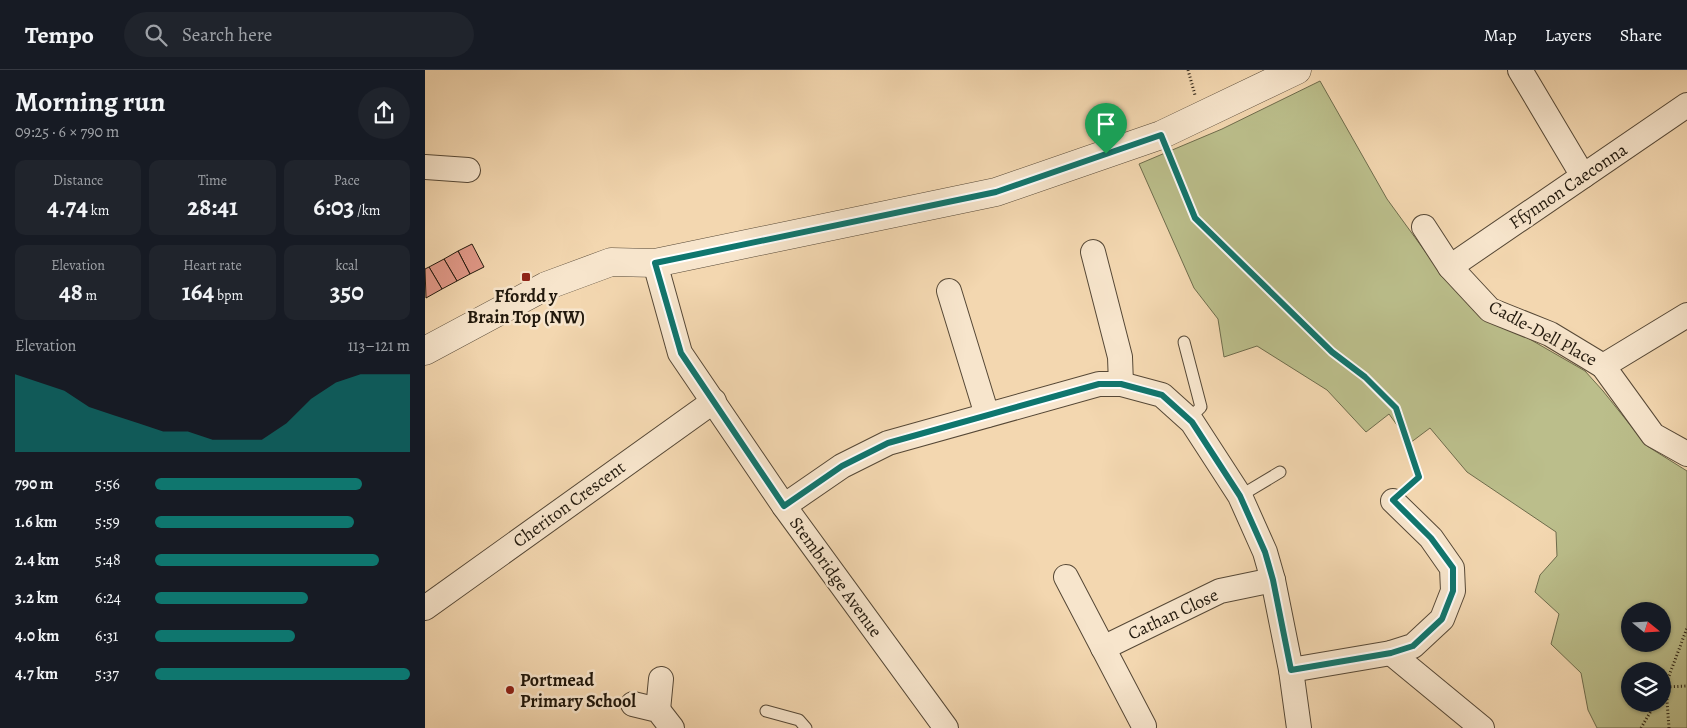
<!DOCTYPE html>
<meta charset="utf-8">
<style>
body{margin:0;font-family:Alegreya,serif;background:#20242c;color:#f1f3f6;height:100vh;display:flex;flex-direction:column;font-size:19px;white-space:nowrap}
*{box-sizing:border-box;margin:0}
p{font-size:16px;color:#9ea1a6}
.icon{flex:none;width:28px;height:28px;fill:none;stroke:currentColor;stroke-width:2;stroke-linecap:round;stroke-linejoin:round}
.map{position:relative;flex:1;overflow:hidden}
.sheet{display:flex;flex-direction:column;background:#171b24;width:425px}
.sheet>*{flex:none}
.needle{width:32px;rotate:108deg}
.controls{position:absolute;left:1196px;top:532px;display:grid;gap:10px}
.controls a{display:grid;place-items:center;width:50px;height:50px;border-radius:50%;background:#171b24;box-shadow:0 1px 4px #0004;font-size:25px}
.pin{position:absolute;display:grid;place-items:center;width:42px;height:42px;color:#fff;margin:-51px -21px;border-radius:50% 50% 50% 0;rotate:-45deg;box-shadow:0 0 5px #0007}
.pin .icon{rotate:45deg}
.round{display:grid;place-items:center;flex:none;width:52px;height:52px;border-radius:26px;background:#20242c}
.head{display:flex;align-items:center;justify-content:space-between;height:85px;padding:0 15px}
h1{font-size:28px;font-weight:700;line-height:38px}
.figures{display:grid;grid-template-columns:repeat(3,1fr);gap:8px;height:85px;padding:5px 15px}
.figures div{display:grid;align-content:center;border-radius:10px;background:#20242c;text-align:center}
.figures b{font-size:25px;font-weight:700}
.figures small{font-size:14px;font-weight:400}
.figures p{font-size:14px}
.chart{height:140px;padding:10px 15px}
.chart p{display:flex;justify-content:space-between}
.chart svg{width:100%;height:90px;margin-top:5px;fill:#0f766e;opacity:.7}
ul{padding:0 15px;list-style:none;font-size:16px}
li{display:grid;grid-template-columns:80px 60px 1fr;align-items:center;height:38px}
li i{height:12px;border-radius:6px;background:#0f766e}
header{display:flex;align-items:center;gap:30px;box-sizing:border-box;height:70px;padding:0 25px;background:#171b24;border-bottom:1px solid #363941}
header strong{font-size:24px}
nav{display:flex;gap:28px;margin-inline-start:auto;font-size:18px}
.search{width:350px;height:45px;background:#20242c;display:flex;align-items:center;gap:12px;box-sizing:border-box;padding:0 18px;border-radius:28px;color:#9ea1a6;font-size:19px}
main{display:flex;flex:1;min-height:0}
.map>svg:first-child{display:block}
.green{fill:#bbbe8b;stroke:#6e6c4c;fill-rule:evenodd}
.building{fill:#e09887;stroke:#22190d}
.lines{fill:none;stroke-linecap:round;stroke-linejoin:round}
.service-casing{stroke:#564836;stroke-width:13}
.minor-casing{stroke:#564836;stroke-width:26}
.tertiary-casing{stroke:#564836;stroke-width:29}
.path{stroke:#22190d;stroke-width:3;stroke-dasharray:1 2.5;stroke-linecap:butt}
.service{stroke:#f7e5cc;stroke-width:11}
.minor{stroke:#f7e5cc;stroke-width:24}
.tertiary{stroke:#f7e5cc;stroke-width:28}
.route-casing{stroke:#fff;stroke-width:10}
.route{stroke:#0f766e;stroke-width:6}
.poi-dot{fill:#8f2418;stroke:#f7e5cc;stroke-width:2}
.labels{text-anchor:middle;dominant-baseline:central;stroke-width:5;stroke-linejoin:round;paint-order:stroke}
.street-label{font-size:18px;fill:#22190d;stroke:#f7e5cc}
.poi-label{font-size:18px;font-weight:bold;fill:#22190d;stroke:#f7e5cc}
</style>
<header>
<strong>Tempo</strong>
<div class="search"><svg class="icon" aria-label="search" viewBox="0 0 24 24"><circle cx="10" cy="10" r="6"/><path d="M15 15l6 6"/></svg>Search here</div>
<nav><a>Map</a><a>Layers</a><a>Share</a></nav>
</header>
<main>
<section class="sheet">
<div class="head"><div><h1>Morning run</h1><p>09:25 · 6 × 790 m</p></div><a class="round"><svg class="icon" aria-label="share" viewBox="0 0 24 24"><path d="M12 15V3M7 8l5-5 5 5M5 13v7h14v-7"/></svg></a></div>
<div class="figures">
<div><p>Distance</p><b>4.74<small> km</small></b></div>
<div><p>Time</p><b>28:41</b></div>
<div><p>Pace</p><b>6:03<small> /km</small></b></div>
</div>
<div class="figures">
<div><p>Elevation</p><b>48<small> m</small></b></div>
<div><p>Heart rate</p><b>164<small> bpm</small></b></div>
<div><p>kcal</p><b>350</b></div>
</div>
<div class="chart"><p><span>Elevation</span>113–121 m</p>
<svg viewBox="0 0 160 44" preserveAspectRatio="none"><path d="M0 44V6L10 10L20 14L30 22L40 26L50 30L60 34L70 34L80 38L90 38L100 38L110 30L120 18L130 10L140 6L150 6L160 6V44z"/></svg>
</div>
<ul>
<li><b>790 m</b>5:56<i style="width:81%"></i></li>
<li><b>1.6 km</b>5:59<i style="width:78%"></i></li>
<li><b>2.4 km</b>5:48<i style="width:88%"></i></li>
<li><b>3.2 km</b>6:24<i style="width:60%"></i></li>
<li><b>4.0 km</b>6:31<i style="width:55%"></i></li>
<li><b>4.7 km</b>5:37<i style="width:100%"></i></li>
</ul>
</section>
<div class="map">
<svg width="1262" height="658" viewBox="0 0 1262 658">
<rect width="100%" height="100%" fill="#f3d7b0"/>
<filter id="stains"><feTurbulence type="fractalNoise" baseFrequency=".004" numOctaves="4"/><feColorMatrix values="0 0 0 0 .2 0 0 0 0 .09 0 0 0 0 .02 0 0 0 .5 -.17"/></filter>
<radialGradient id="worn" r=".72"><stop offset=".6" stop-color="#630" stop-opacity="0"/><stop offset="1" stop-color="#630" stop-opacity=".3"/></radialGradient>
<path class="green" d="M895,11L962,129L1018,206L1049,237L1160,301L1178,321L1222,376L1262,401V658H1172L1163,640L1156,603L1126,574L1134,544L1110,522L1115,505L1132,486L1131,462L1042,402L1005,358L985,373L964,344L941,362L902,320L832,276L799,287L793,249L769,218L714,94L797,59ZM1205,541H1238V574H1205ZM1205,601H1238V634H1205Z"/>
<g class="building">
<polygon points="47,174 59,197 45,204 33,181"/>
<polygon points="33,181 45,204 32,211 19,189"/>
<polygon points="19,189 32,211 17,219 4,197"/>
<polygon points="4,197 17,219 1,228 0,199"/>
</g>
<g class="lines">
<g class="service-casing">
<g id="service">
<polyline points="759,272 776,337 764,349"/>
<polyline points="815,426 855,402"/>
<polyline points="341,641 374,650 381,658"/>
</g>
</g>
<g class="minor-casing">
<g id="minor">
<polyline points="1095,0 1158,106"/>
<polyline points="0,97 43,100"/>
<polyline points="999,157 1025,197 1065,240 1125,264 1178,296 1228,365 1262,384"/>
<polyline points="668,182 695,287 696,314"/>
<polyline points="230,193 255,283 359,436 521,658"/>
<polyline points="1025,197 1262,35"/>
<polyline points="524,221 562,345"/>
<polyline points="1178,296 1262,245"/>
<polyline points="359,436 417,396 463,373 674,314 696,314 737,325 767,352 815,426 840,482 848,510 866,600 874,658"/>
<polyline points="641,507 719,656"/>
<polyline points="0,538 289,331"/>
<polyline points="678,578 795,521 848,510"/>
<polyline points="966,583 1057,658"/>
<polyline points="866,600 966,583 988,576 1017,549 1028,521 1027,498 1006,468 968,431"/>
<polyline points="208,634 233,640 247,658"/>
<polyline points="233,640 236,609"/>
</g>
</g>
<g class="tertiary-casing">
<polyline id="tertiary" points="0,281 121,216 186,192 230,193 571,122 736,65 872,0"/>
</g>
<g class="path">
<polyline points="763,0 770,25"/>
<polyline points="744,87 770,148 907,283 940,307 971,337 994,407 983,417"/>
<polyline points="1238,622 1262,558"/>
<polyline points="1216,658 1230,634"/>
<polyline points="1244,658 1241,617 1262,616"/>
</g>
<use href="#service" class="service"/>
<use href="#minor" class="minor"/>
<use href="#tertiary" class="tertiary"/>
</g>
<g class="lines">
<g class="route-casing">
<polygon id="route" points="736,65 770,148 907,282 940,307 971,338 994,407 968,430 1006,468 1028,498 1028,521 1017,549 988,576 966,583 866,600 848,510 840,482 815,426 767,352 737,325 696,314 674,314 463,373 417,396 359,436 256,283 230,193 571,122"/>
</g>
<use href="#route" class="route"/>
</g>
<g class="poi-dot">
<rect x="96" y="202" width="10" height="10" rx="2.5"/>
<circle cx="85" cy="620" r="5"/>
</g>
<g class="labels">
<g class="street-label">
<text transform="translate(1143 116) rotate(-34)">Ffynnon Caeconna</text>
<text transform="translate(1118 263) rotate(28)">Cadle-Dell Place</text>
<text transform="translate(144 434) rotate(-36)">Cheriton Crescent</text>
<text transform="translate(411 507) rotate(54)">Stembridge Avenue</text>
<text transform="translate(748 544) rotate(-25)">Cathan Close</text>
</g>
<g class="poi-label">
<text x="101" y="226">Ffordd y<tspan x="101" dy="21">Brain Top (NW)</tspan></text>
<text x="95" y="610" text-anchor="start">Portmead<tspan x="95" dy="21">Primary School</tspan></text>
</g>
</g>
<rect width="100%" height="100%" filter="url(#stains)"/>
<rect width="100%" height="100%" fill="url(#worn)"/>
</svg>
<div class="controls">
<a><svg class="needle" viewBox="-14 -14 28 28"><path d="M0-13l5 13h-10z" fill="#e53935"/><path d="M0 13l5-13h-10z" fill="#9ea1a6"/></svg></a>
<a><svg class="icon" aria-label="layers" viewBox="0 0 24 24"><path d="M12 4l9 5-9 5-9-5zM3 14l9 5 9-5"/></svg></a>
</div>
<div class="pin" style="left:681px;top:84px;background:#1e9e55"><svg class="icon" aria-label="arrive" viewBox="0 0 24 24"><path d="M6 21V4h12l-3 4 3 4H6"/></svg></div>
</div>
</main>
